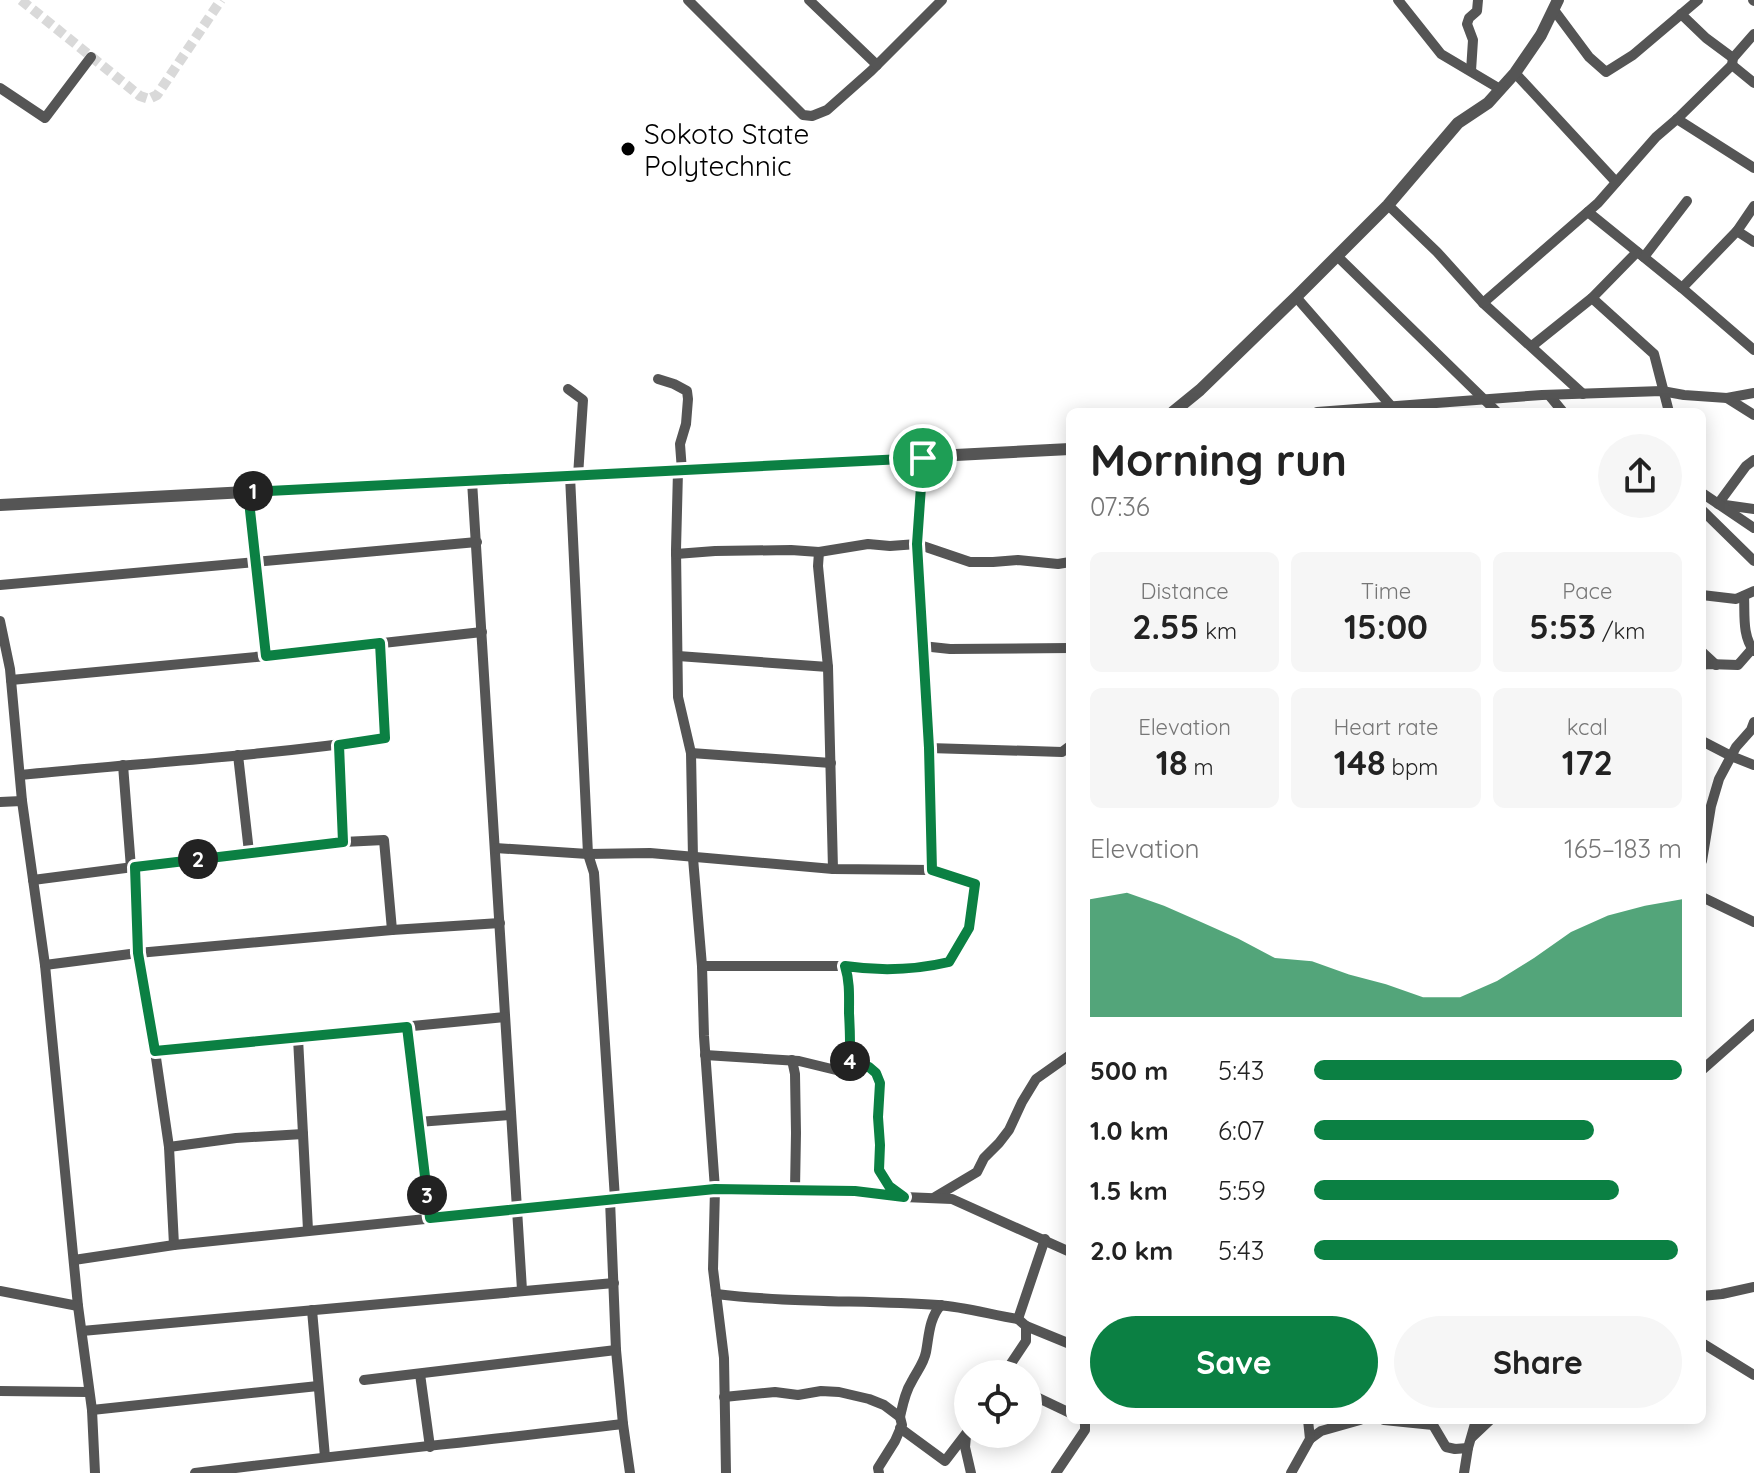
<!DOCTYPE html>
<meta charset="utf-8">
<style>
body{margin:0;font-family:Quicksand,sans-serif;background:#f6f6f6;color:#222;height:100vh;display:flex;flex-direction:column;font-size:30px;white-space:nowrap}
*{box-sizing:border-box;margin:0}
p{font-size:26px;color:#767676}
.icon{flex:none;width:44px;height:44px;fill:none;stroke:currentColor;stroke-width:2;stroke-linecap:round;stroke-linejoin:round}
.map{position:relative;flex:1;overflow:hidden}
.side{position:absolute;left:1066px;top:408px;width:640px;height:1016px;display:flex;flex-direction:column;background:#fff;border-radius:12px;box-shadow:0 4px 20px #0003}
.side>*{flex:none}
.tools{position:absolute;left:954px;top:1360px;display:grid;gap:16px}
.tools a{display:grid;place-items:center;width:88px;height:88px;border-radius:50%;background:#fff;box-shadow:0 4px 20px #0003;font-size:40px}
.pin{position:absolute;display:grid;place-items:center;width:68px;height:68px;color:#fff;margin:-34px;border:4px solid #fff;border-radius:50%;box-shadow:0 2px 8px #0007}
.km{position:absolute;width:40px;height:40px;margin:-20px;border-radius:50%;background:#222;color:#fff;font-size:22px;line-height:40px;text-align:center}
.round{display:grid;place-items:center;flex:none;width:84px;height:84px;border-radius:42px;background:#f6f6f6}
.summary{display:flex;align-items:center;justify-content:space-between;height:136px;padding:0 24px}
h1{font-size:44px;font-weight:800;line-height:60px}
.stats{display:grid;grid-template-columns:repeat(3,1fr);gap:12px;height:136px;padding:8px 24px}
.stats div{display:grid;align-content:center;border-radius:12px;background:#f6f6f6;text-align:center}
.stats b{font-size:34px;font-weight:800}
.stats small{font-size:22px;font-weight:400}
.stats p{font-size:22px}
.chart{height:224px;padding:16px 24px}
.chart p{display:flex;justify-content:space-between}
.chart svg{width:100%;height:144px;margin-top:8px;fill:#0b8043;opacity:.7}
.button{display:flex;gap:16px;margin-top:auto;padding:16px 24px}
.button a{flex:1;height:92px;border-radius:48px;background:#0b8043;color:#fff;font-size:32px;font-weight:800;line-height:92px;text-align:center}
.button a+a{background:#f6f6f6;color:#222}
ul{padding:0 24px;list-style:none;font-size:26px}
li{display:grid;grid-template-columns:128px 96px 1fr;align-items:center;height:60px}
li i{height:20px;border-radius:10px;background:#0b8043}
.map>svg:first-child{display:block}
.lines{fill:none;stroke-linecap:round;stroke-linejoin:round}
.minor-tunnel{stroke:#d9d9d9;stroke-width:10;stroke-dasharray:10 5;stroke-linecap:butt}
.minor{stroke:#555;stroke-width:10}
.tertiary{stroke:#555;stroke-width:12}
.route-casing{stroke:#fff;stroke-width:16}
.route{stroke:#0b8043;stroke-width:10}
.poi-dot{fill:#000;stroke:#fff;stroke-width:3}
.labels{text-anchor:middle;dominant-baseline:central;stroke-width:7;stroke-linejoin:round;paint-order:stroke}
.poi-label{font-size:28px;fill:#000;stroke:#fff;text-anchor:start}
</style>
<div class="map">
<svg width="1754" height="1473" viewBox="0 0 1754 1473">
<rect width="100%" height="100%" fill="#fff"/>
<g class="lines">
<polyline class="minor-tunnel" points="21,0 140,96 149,99 157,95 221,0"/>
<g class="minor">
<polyline points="688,0 803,115 812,116 827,110 871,71 942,0"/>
<polyline points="809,0 877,65"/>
<polyline points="1398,0 1441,54 1500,89"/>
<polyline points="1753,0 1754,1"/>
<polyline points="1554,10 1589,57 1606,72 1633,55 1698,0"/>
<polyline points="1681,14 1706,38 1733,58"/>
<polyline points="1732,65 1754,83"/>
<polyline points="1471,71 1473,40 1467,24 1469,18 1477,11 1478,0"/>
<polyline points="1515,73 1616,182"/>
<polyline points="0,88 45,118 91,57"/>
<polyline points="1677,119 1754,168"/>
<polyline points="1388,205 1437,252 1483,303 1583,394"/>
<polyline points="1588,212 1682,288 1754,350"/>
<polyline points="1737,231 1754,242"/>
<polyline points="1337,256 1497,412"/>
<polyline points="1644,257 1687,201"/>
<polyline points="1682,288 1737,231 1754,206"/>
<polyline points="1296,297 1392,407"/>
<polyline points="1592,298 1654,354 1669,412"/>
<polyline points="1483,303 1598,203 1656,137 1677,119 1732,65 1733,58 1754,34"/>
<polyline points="1532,346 1592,298 1637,252"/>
<polyline points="658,379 674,384 687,391 688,399 686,424 680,444 682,471"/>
<polyline points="568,389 583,400 578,476"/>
<polyline points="1549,395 1563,412"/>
<polyline points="1727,398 1754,415"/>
<polyline points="1317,412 1542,395 1662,391 1684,395 1727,398 1754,393"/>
<polyline points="1754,460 1746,466 1718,504 1754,509"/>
<polyline points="678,471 676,550 678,697 691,753 693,858 702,966 704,1036 715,1189 713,1269 724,1358 726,1473"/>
<polyline points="570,476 588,854 594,873 615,1199"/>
<polyline points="472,481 522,1290"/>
<polyline points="248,492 256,551 266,656"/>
<polyline points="1702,493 1754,528"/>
<polyline points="1702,510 1754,561"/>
<polyline points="819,552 818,566 828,667 833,869"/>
<polyline points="676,554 715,551 791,550 819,552 868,544 890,546 917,544 970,562 993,562 1018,560 1058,564 1070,562"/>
<polyline points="0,585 477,542"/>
<polyline points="1702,595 1736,599 1754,591"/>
<path d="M1744,596C1745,615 1742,636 1754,651"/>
<polyline points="0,621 10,669 22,801 45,965 78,1306 92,1410 95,1473"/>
<polyline points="922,646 950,649 1070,648"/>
<polyline points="1702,652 1716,665"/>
<polyline points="678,656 828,667"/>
<polyline points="1702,665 1708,664 1738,665 1752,649"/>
<polyline points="11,680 266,656 482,632"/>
<polyline points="1702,741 1731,756 1754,765"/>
<polyline points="339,745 343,842 384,840 392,930"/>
<polyline points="929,748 1062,752 1070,746"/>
<polyline points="691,753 831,763"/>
<polyline points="238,755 249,852"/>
<polyline points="123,765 131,868"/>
<path d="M20,775C142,763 264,756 385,738L380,643"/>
<polyline points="0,802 22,801"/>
<polyline points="495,848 588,854 650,853 833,869 932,870"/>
<polyline points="1702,861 1711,806 1719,779 1736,747 1751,730 1754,722"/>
<polyline points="135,867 138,953 155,1051 169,1147 174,1245"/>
<polyline points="33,880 249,852 343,842"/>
<polyline points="1702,897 1754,922"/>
<polyline points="45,965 138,953 392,930 500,923"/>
<polyline points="702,966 845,966 898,969 928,967 949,962 969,928 975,884 932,870 929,748 917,544 923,458"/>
<path d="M845,966C850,982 849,997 849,1013C850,1031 851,1048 849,1067"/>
<polyline points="407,1027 430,1218"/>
<polyline points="298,1038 308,1230"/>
<polyline points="155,1051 505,1017"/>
<polyline points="705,1055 799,1061 836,1070 849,1067 869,1067 876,1073 880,1083 881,1094 878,1117 880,1145 879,1170 889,1186 904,1197"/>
<polyline points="792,1060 795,1074 796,1133 795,1189"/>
<polyline points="1702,1070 1754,1024"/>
<polyline points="418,1122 511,1115"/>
<polyline points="169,1147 236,1138 303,1134"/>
<polyline points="935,1197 977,1172 984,1158 999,1143 1009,1130 1022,1102 1036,1079 1070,1055"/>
<polyline points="610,1200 616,1350 623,1424 630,1473"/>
<polyline points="74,1260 174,1245 715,1189 855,1191 904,1197 952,1199 1070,1252"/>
<polyline points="0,1291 78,1306"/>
<path d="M716,1294C790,1303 864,1300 938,1305C965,1307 992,1315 1018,1319L1045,1239"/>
<polyline points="1702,1296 1722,1294 1754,1287"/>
<polyline points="312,1310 325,1457"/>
<polyline points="1026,1326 1070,1344"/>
<polyline points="82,1331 614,1283"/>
<polyline points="1702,1343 1754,1375"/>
<polyline points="420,1374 430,1447"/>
<polyline points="1004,1374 1026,1341 1026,1326 1018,1319"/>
<polyline points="364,1380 616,1350"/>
<polyline points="0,1391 88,1392"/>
<polyline points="1028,1393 1070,1413"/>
<polyline points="724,1397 775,1392 798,1395 821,1391 839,1392 869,1399 884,1405 900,1417 902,1425 895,1441 878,1468 879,1473"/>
<polyline points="92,1410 318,1386"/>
<path d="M900,1417C903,1404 905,1392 912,1381C917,1371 924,1363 926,1352C929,1336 929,1318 941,1305"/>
<polyline points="1384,1420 1433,1425 1446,1447 1455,1449 1468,1448"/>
<polyline points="900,1428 945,1461 968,1431"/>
<polyline points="966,1436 965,1447 971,1473"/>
<polyline points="1472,1437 1490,1420"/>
<polyline points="1310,1439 1321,1431 1360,1420"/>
<path d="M195,1473C338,1455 480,1441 623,1424"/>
<polyline points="1056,1473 1085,1430 1085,1423 1083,1420"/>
<polyline points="1291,1473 1310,1439 1308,1420"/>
<polyline points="1464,1473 1468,1448 1476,1420"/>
</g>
<g class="tertiary">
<polyline points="1173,412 1200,390 1296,297 1388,205 1458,123 1488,103 1515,73 1541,35 1558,0"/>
<polyline points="0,505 1070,449"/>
</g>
</g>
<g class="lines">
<g class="route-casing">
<path id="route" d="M923,458L917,544L929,748L932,870L975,884L969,928L949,962C915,970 879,971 845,966C850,982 849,997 849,1013C850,1031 851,1048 849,1067H869L876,1073L880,1083L878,1117L880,1145L879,1170L889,1186L904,1197L855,1191L715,1189L430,1218L407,1027L155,1051L138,953L135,867L343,842L339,745L385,738L380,643L266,656L248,492Z"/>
</g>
<use href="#route" class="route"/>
</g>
<circle class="poi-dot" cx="628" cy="149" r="8"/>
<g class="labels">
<g class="poi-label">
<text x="644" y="133">Sokoto State<tspan x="644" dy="32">Polytechnic</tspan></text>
</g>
</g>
</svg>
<div class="tools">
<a><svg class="icon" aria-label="locate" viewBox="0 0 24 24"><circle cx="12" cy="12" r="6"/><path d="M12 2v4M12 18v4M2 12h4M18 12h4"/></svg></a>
</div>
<div class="pin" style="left:923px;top:458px;background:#1e9e55"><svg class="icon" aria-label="arrive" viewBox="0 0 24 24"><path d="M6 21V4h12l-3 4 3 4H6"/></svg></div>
<b class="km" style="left:253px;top:491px">1</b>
<b class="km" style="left:198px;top:859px">2</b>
<b class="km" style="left:427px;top:1195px">3</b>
<b class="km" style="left:850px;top:1061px">4</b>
<section class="side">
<div class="summary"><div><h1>Morning run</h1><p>07:36</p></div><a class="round"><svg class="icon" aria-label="share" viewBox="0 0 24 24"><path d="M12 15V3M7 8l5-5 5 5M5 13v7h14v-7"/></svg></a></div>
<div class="stats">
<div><p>Distance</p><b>2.55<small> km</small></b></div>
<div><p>Time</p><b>15:00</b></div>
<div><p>Pace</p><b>5:53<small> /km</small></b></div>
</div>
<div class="stats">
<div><p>Elevation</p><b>18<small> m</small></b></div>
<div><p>Heart rate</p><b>148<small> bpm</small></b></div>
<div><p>kcal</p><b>172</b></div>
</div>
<div class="chart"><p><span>Elevation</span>165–183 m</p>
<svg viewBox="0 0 160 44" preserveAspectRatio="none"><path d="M0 44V8L10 6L20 10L30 15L40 20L50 26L60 27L70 31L80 34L90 38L100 38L110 33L120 26L130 18L140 13L150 10L160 8V44z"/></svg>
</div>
<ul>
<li><b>500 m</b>5:43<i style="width:100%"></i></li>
<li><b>1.0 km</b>6:07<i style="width:76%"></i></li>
<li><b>1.5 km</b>5:59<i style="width:83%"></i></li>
<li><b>2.0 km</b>5:43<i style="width:99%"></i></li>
</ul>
<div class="button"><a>Save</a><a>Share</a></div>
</section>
</div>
